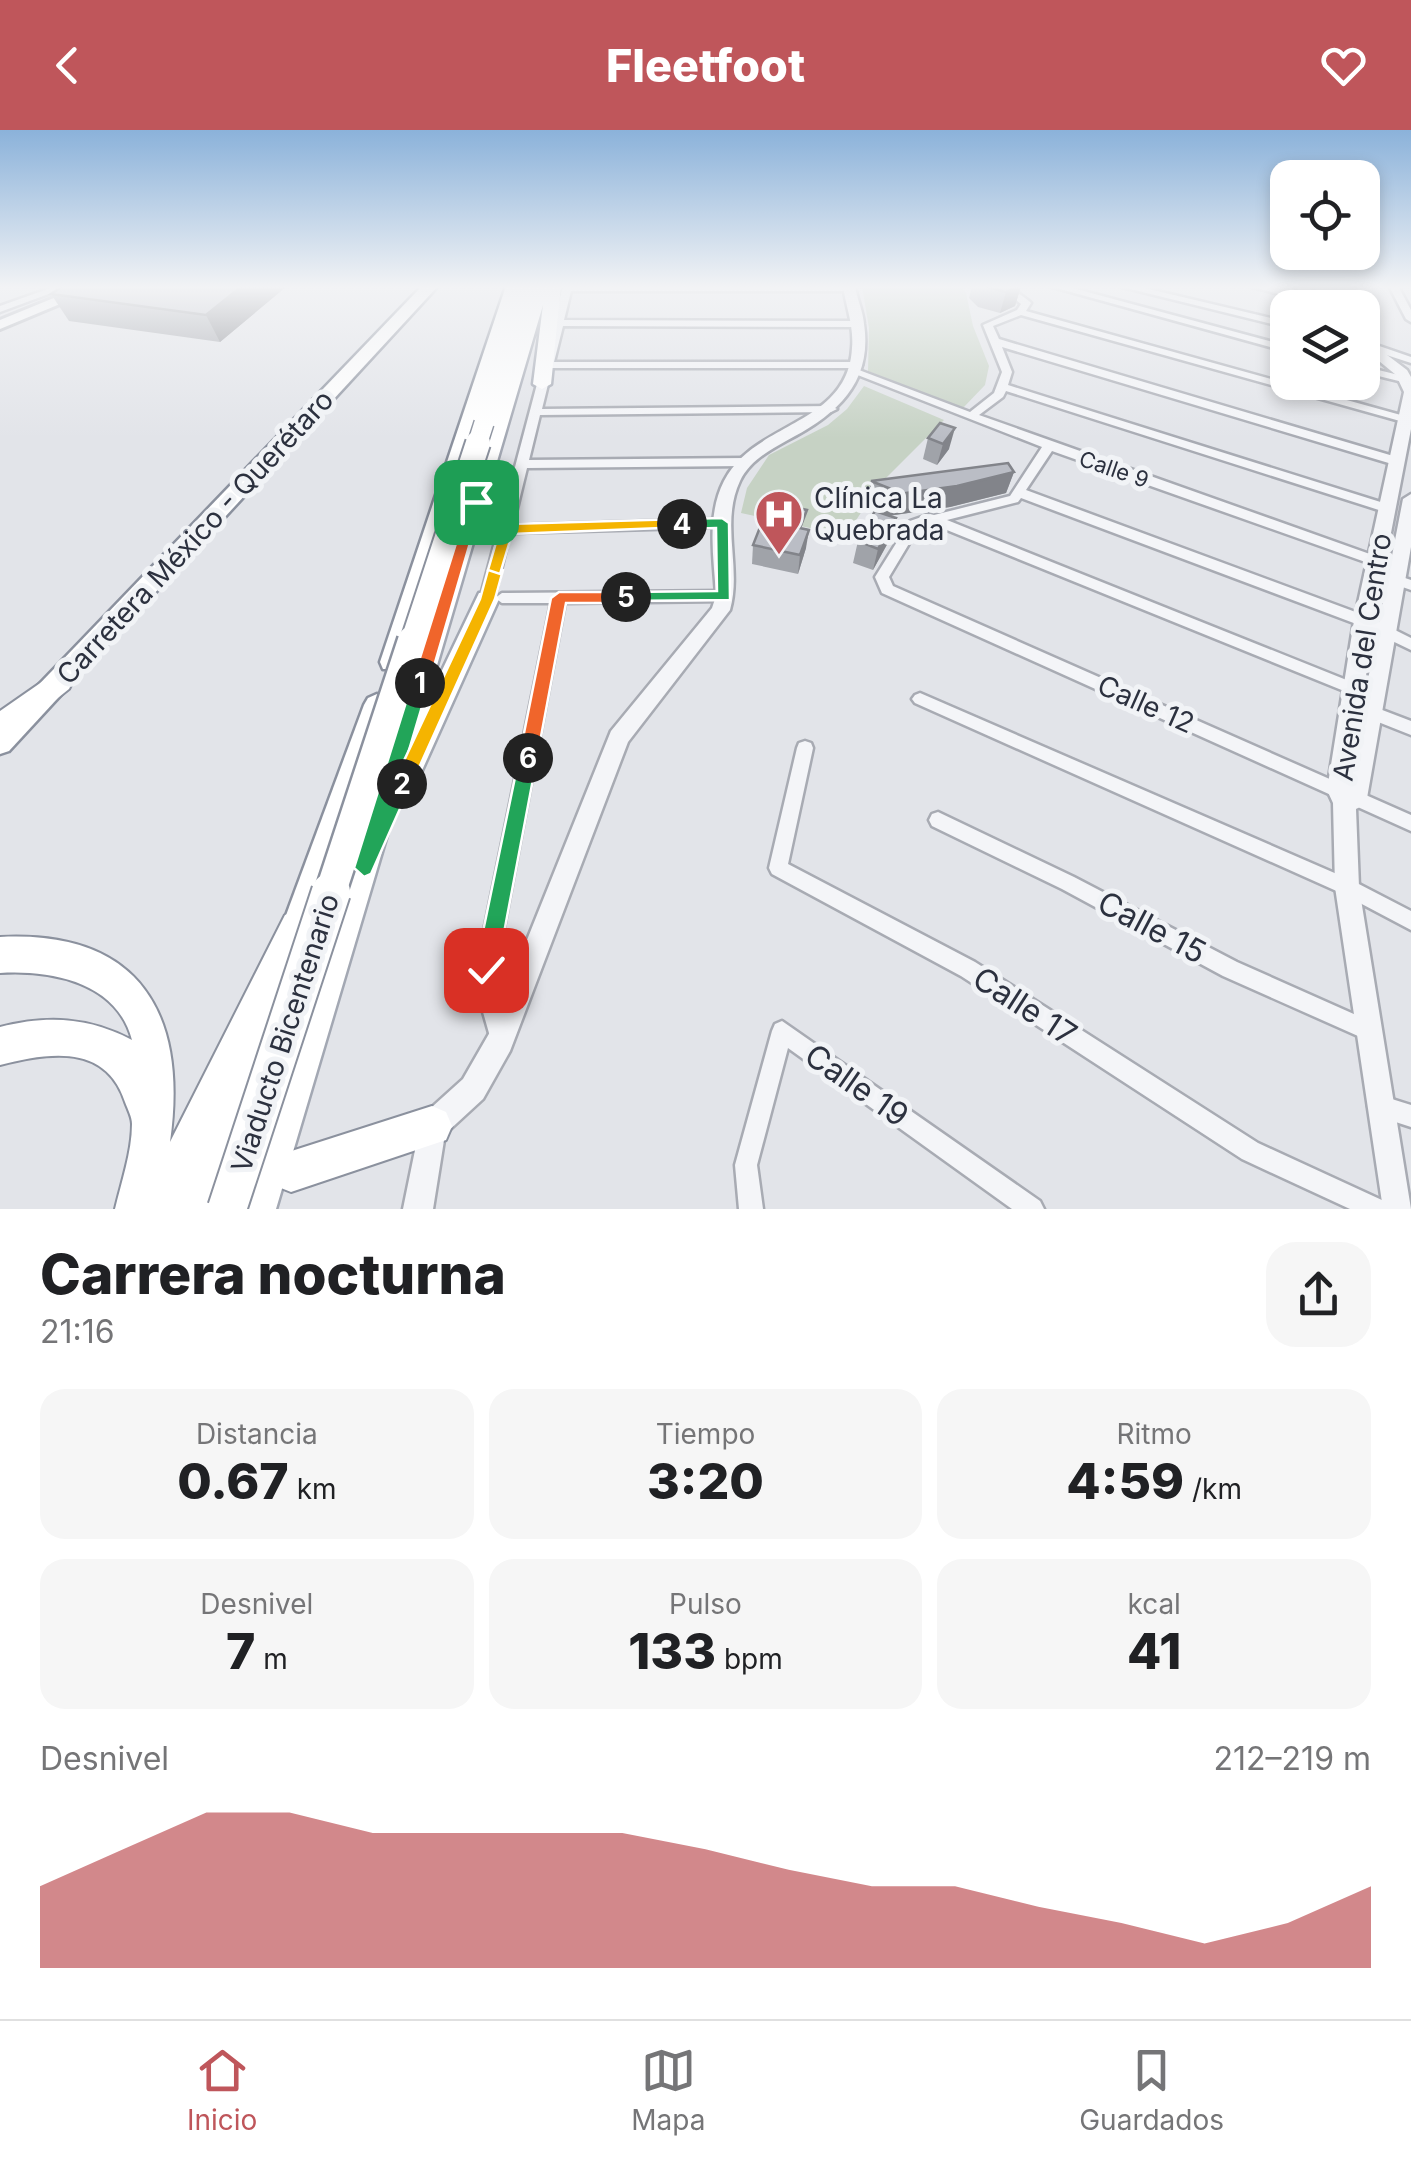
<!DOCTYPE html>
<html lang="es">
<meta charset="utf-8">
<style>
body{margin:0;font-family:Inter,sans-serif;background:#f6f6f6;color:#202124;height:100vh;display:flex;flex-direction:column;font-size:38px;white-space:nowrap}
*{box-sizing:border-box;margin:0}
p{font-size:32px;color:#757577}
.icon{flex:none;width:55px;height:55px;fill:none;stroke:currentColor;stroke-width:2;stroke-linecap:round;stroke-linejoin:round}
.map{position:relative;height:1079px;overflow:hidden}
.drawer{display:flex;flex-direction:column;background:#fff;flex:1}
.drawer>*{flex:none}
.tools{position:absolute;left:1270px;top:30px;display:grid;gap:20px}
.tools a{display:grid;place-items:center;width:110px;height:110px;border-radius:20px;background:#fff;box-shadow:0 5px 15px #0003;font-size:50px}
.pin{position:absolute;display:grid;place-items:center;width:85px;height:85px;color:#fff;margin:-42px;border-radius:20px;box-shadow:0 5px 15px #0006}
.km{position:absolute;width:50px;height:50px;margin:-25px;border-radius:50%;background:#222;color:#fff;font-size:28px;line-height:50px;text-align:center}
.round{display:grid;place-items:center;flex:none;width:105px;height:105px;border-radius:30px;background:#f6f6f6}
.summary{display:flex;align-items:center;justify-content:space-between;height:170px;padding:0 40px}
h1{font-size:55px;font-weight:800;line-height:75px}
.metrics{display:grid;grid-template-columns:repeat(3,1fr);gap:15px;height:170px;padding:10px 40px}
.metrics div{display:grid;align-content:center;border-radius:25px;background:#f6f6f6;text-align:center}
.metrics b{font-size:50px;font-weight:800}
.metrics small{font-size:28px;font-weight:400}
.metrics p{font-size:28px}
.chart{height:280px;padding:20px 40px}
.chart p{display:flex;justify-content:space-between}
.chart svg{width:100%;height:180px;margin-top:10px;fill:#bf565b;opacity:.7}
header{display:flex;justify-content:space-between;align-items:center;height:130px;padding:0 40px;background:#bf565b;color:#fff;font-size:45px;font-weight:800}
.tab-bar{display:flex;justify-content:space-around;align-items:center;height:140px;border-top:2px solid #e0e0e0;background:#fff;font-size:28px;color:#757577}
.tab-bar a{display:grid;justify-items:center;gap:5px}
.tab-bar .active{color:#bf565b}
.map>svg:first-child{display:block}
.green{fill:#c6d2c4}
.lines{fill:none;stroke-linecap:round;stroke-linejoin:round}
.minor-casing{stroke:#a8abb3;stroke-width:5}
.tertiary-casing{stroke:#a8abb3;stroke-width:5}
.secondary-casing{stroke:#a8abb3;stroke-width:6}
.primary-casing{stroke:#a3a8b3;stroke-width:5}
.trunk-casing{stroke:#8b919e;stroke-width:5}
.motorway-casing{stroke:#8b919e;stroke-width:4}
.minor{fill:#f4f5f8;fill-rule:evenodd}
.tertiary{fill:#f4f5f8;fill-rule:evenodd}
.secondary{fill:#fff;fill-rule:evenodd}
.primary{fill:#fff;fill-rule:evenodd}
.trunk{fill:#fff;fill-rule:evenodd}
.motorway{fill:#fff;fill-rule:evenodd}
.motorway-bridge-far3-casing{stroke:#8b919e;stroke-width:22;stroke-linecap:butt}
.motorway-bridge-far2-casing{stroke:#8b919e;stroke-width:28;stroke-linecap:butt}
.motorway-bridge-far1-casing{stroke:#8b919e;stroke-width:35;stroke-linecap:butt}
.motorway-bridge-casing{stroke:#8b919e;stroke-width:42;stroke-linecap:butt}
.motorway-bridge-far3{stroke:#fff;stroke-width:19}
.motorway-bridge-far2{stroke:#fff;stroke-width:24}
.motorway-bridge-far1{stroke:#fff;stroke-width:30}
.motorway-bridge{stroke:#fff;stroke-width:38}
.wall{fill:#a0a3a9}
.shaded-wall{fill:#82848a}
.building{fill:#babdc5;stroke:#82848a;stroke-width:2.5}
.split-1{fill:#f0652b;stroke:#fff;stroke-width:2.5}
.split-2{fill:#22a559;stroke:#fff;stroke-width:2.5}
.split-3{fill:#f5b400;stroke:#fff;stroke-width:2.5}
.split-4{fill:#f5b400;stroke:#fff;stroke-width:2.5}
.split-5{fill:#22a559;stroke:#fff;stroke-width:2.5}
.split-6{fill:#f0652b;stroke:#fff;stroke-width:2.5}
.split-7{fill:#22a559;stroke:#fff;stroke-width:2.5}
.labels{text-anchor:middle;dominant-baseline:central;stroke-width:10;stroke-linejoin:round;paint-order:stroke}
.far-street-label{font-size:22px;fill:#2c313f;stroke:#f1f3f6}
.poi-label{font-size:28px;fill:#2c313f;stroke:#f1f3f6;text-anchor:start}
.street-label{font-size:28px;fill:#2c313f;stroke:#f1f3f6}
.near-street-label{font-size:32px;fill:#2c313f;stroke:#f1f3f6}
</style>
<header><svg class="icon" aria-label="back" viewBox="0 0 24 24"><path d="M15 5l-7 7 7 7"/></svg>Fleetfoot<svg class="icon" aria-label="heart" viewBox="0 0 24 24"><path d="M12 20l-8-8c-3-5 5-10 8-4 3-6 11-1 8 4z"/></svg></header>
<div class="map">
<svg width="1411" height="1079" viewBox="0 0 1411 1079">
<rect width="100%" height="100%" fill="#e2e4e9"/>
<g class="green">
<polygon points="862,156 960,156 966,163 973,196 989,236 985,255 962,279 868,241 869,198"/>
<polygon points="864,256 944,290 878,356 846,406 741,383 747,358 769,325 828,295 847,279"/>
</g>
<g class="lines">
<g class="minor-casing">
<g id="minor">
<polygon points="56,156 70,156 0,182 0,176"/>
<polygon points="563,156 852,156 851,160 848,161 571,161 564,190 858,191 863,194 858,197 563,196 554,232 857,232 862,235 857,238 552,238 542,279 831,276 837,279 831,282 540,285 529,330 745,328 751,332 745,336 527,338 513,395 723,389 729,393 723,397 510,403 494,469 487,474 480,469"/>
<polygon points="998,156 1009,156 1029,171 1031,173 1026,181 1408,287 1408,291 1400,291 1021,185 993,196 999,209 1400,328 1402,331 1396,335 1392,334 1002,217 1012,242 1008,255 1390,375 1392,378 1386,382 1382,381 1006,261 1003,267 979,285 1381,428 1383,431 1381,434 1371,434 1052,321 1026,360 1369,487 1411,508 1411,520 1359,495 1021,368 1018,372 947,390 1359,555 1362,559 1359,563 1349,563 932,394 919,397 889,447 893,456 1411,685 1411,701 882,463 875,447 910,391 930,384 934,385 1010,366 1042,317 850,242 859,240 970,282 994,263 1002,242 983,195 1017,180 1021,174"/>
<polygon points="1049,156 1065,156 1288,216 1288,222"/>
<polygon points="1118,156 1136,156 1288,192 1288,198"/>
<polygon points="1249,156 1267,156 1322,171 1317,174"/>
<polygon points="1389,156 1398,156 1411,180 1411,192 1406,189"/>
<polygon points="1362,210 1411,227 1411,233 1362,217"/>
<polygon points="1362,236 1411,248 1411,254 1362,242"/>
<polygon points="1396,445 1411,450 1411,460 1391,453 1389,450"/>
<polygon points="725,461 732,466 725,471 565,473 496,840 497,861 510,910 507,917 500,920 493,917 477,861 476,840 551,473 502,473 495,468 502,463"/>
<polygon points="920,563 1353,751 1411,781 1411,800 1341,763 915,573 912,569 915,565"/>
<polygon points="1364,573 1411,591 1411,605 1358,584 1356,579 1358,574"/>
<polygon points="805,611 811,613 813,618 788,734 975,832 1258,1013 1384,1071 1388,1079 1350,1079 1242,1029 961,846 772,744 769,738 797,618 799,613"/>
<polygon points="938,682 1074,747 1237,832 1374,893 1377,900 1374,907 1367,910 1223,846 1062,759 932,696 929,690 932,684"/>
<polygon points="782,891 1040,1071 1044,1079 1012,1079 788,918 757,1035 763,1079 739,1079 735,1035 772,901 775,894"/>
<polygon points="1379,965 1411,975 1411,997 1371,984 1368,976 1371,968"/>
</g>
</g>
<g class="tertiary-casing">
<g id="tertiary">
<path d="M843,156H855C857,169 863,181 864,194C873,254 835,286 786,311C768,321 749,332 740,351C720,393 742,438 730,480L628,612L510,921L483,969L445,1004L433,1079H403L422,986L463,949L490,902L611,601L712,478L716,466C714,429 706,386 724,351C754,291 848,296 852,218C854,196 846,177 843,156Z"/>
<polygon points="1294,156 1308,156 1331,178 1317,178"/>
<polygon points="1362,206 1407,240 1411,247 1411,299 1374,491 1358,601 1403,369 1411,364 1411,417 1367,668 1364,675 1356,679 1359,757 1411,1079 1383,1079 1335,757 1333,673 1327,660 1354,491 1404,262 1396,245 1362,217"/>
</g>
</g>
<g class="secondary-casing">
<polygon id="secondary" points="83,156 103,156 0,199 0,190"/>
</g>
<g class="primary-casing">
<polygon id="primary" points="533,156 561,156 551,254 542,259 533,254 543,175 425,576 479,463 495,463 499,469 415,656 401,658 276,1079 238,1079"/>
</g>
<g class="trunk-casing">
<g id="trunk">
<polygon points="422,156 438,156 9,621 0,624 0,595"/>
<polygon points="506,156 521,156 404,532 401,539 383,539 380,532"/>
<polygon points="377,564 386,568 390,575 307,815 302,826 291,831 280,826 275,815 364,575 368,568"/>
<polygon points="260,887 272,892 277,904 218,1079 180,1079 248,892"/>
</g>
</g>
<g class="motorway-casing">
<g id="motorway">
<polygon points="519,156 536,156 494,293 484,299 477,297 474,293"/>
<polygon points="59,540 69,543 73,551 69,559 10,606 0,609 0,581"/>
<path d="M297,780L309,785L314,797L181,1079H115C121,1053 132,1022 132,994C132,987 128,980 125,972C106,914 50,922 0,935V897C47,885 89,887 132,910C117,852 51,840 0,843V807C140,800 188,884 170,1012L285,785Z"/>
<polygon points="432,976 446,982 452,996 446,1010 291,1062 276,1056 270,1041 276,1026"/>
</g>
</g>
<use href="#minor" class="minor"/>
<use href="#tertiary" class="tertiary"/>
<use href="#secondary" class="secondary"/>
<use href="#primary" class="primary"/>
<use href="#trunk" class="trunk"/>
<use href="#motorway" class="motorway"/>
<g class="motorway-bridge-far3-casing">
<polyline id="motorway-bridge-far3" points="477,315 484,293"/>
</g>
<g class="motorway-bridge-far2-casing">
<polyline id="motorway-bridge-far2" points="412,514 478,313"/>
</g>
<g class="motorway-bridge-far1-casing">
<polyline id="motorway-bridge-far1" points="330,764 413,511"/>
</g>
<g class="motorway-bridge-casing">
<polyline id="motorway-bridge" points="227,1079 331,762"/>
</g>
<use href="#motorway-bridge-far3" class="motorway-bridge-far3"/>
<use href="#motorway-bridge-far2" class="motorway-bridge-far2"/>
<use href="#motorway-bridge-far1" class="motorway-bridge-far1"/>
<use href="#motorway-bridge" class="motorway-bridge"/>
</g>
<g class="wall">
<polygon points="287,156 220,212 69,191 51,164"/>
<polygon points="972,156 1021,156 1015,176 1000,183 978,177 969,168"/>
<polygon points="940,293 949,319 937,335 923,329 928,308"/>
<polygon points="1014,342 1006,363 950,377 888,386 896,388 890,409 873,440 853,433 858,411 880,383 881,379 867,373 871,351"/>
<polygon points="804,399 806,418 798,444 752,434 753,415"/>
</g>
<g class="shaded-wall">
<polygon points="242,156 287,156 220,212 206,185"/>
<polygon points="1021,156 1015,176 1000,183 1006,162"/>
<polygon points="955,298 949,319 937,335 943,314"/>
<polygon points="1014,342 1006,363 950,377 880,387 884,366"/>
<polygon points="896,388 890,409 873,440 878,419"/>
<polygon points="809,400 806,418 798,444 800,425"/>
</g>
<g class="building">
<polygon points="63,156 242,156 206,185 51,164"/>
<polygon points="984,156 1020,156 1006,162"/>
<polygon points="940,293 955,298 943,314 928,308"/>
<polygon points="1008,333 1014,342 957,356 884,366 889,358 871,351"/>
<polygon points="770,372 807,380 800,398 809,400 800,425 753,415"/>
<polygon points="875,381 896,388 878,419 858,411"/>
</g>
<linearGradient id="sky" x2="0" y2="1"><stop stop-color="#8bb2da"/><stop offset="0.51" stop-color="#f2f3f5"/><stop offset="1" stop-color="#f2f3f5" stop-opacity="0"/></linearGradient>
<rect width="1411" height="308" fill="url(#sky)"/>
<polygon class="split-1" points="476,367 482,372 429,553 420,559 412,553 469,372"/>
<polygon class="split-2" points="420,546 429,553 401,647 409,648 411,654 371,744 364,747 354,738 412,553"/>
<polygon class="split-3" points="495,435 503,440 495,469 409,660 396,660 393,654 480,469 488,440"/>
<polygon class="split-4" points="682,389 689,394 687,397 512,404 500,444 488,440 500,399 507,394"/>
<polygon class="split-5" points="722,388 729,393 730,470 620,471 620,463 626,462 717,461 716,398 682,399 675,394 682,389"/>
<polygon class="split-6" points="559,462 626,462 633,467 626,473 566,473 537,628 528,636 519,628 551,468"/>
<polygon class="split-7" points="528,621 537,628 497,840 493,847 486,851 479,847 475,840 519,628"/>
<defs>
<g id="hospital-pin" transform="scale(2.5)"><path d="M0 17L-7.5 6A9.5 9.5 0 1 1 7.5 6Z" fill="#bf565b" stroke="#f1f3f6"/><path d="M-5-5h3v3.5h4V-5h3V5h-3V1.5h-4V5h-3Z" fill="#fff"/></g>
</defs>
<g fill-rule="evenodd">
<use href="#hospital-pin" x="779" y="384"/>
</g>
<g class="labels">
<g class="far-street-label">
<text transform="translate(1114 339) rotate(19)">Calle 9</text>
</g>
<g class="poi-label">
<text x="814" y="368">Clínica La<tspan x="814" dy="32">Quebrada</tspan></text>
</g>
<g class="street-label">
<text transform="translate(195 407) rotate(-47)">Carretera México - Querétaro</text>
<text transform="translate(1362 527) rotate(-81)">Avenida del Centro</text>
<text transform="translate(1146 574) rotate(24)">Calle 12</text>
<text transform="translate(285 903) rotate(-72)">Viaducto Bicentenario</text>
</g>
<g class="near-street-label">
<text transform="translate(1152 797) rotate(28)">Calle 15</text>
<text transform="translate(1025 876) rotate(33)">Calle 17</text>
<text transform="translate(857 955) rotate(35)">Calle 19</text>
</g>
</g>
</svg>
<div class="tools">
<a><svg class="icon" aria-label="locate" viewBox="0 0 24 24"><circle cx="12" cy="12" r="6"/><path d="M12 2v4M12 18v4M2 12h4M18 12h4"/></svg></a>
<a><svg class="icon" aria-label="layers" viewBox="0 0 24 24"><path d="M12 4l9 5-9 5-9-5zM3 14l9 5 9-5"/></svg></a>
</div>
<div class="pin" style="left:476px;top:372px;background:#1e9e55"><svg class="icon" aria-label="arrive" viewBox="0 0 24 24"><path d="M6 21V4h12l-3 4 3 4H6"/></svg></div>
<div class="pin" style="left:486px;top:840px;background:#d93025"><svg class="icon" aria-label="check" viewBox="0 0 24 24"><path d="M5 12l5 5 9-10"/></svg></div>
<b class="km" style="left:420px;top:553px">1</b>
<b class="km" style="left:402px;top:654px">2</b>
<b class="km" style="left:682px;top:394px">4</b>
<b class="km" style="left:626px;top:467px">5</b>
<b class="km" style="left:528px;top:628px">6</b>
</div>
<section class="drawer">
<div class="summary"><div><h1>Carrera nocturna</h1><p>21:16</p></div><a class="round"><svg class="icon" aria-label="share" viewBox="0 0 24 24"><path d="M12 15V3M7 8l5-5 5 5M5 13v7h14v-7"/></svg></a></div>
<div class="metrics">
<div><p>Distancia</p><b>0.67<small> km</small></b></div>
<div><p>Tiempo</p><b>3:20</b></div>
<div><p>Ritmo</p><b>4:59<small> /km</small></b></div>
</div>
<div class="metrics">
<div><p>Desnivel</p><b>7<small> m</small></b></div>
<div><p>Pulso</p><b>133<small> bpm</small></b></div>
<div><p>kcal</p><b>41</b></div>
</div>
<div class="chart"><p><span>Desnivel</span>212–219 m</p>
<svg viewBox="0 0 160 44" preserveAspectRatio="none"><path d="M0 44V24L10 15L20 6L30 6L40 11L50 11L60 11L70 11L80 15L90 20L100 24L110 24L120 29L130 33L140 38L150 33L160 24V44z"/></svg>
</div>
</section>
<nav class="tab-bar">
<a class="active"><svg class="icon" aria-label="home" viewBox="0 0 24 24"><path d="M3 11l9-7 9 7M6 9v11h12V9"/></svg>Inicio</a>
<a><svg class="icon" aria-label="map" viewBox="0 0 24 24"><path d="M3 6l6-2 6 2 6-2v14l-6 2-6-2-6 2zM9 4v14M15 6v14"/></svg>Mapa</a>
<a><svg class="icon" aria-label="saved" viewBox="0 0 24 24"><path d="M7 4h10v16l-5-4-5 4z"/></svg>Guardados</a>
</nav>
